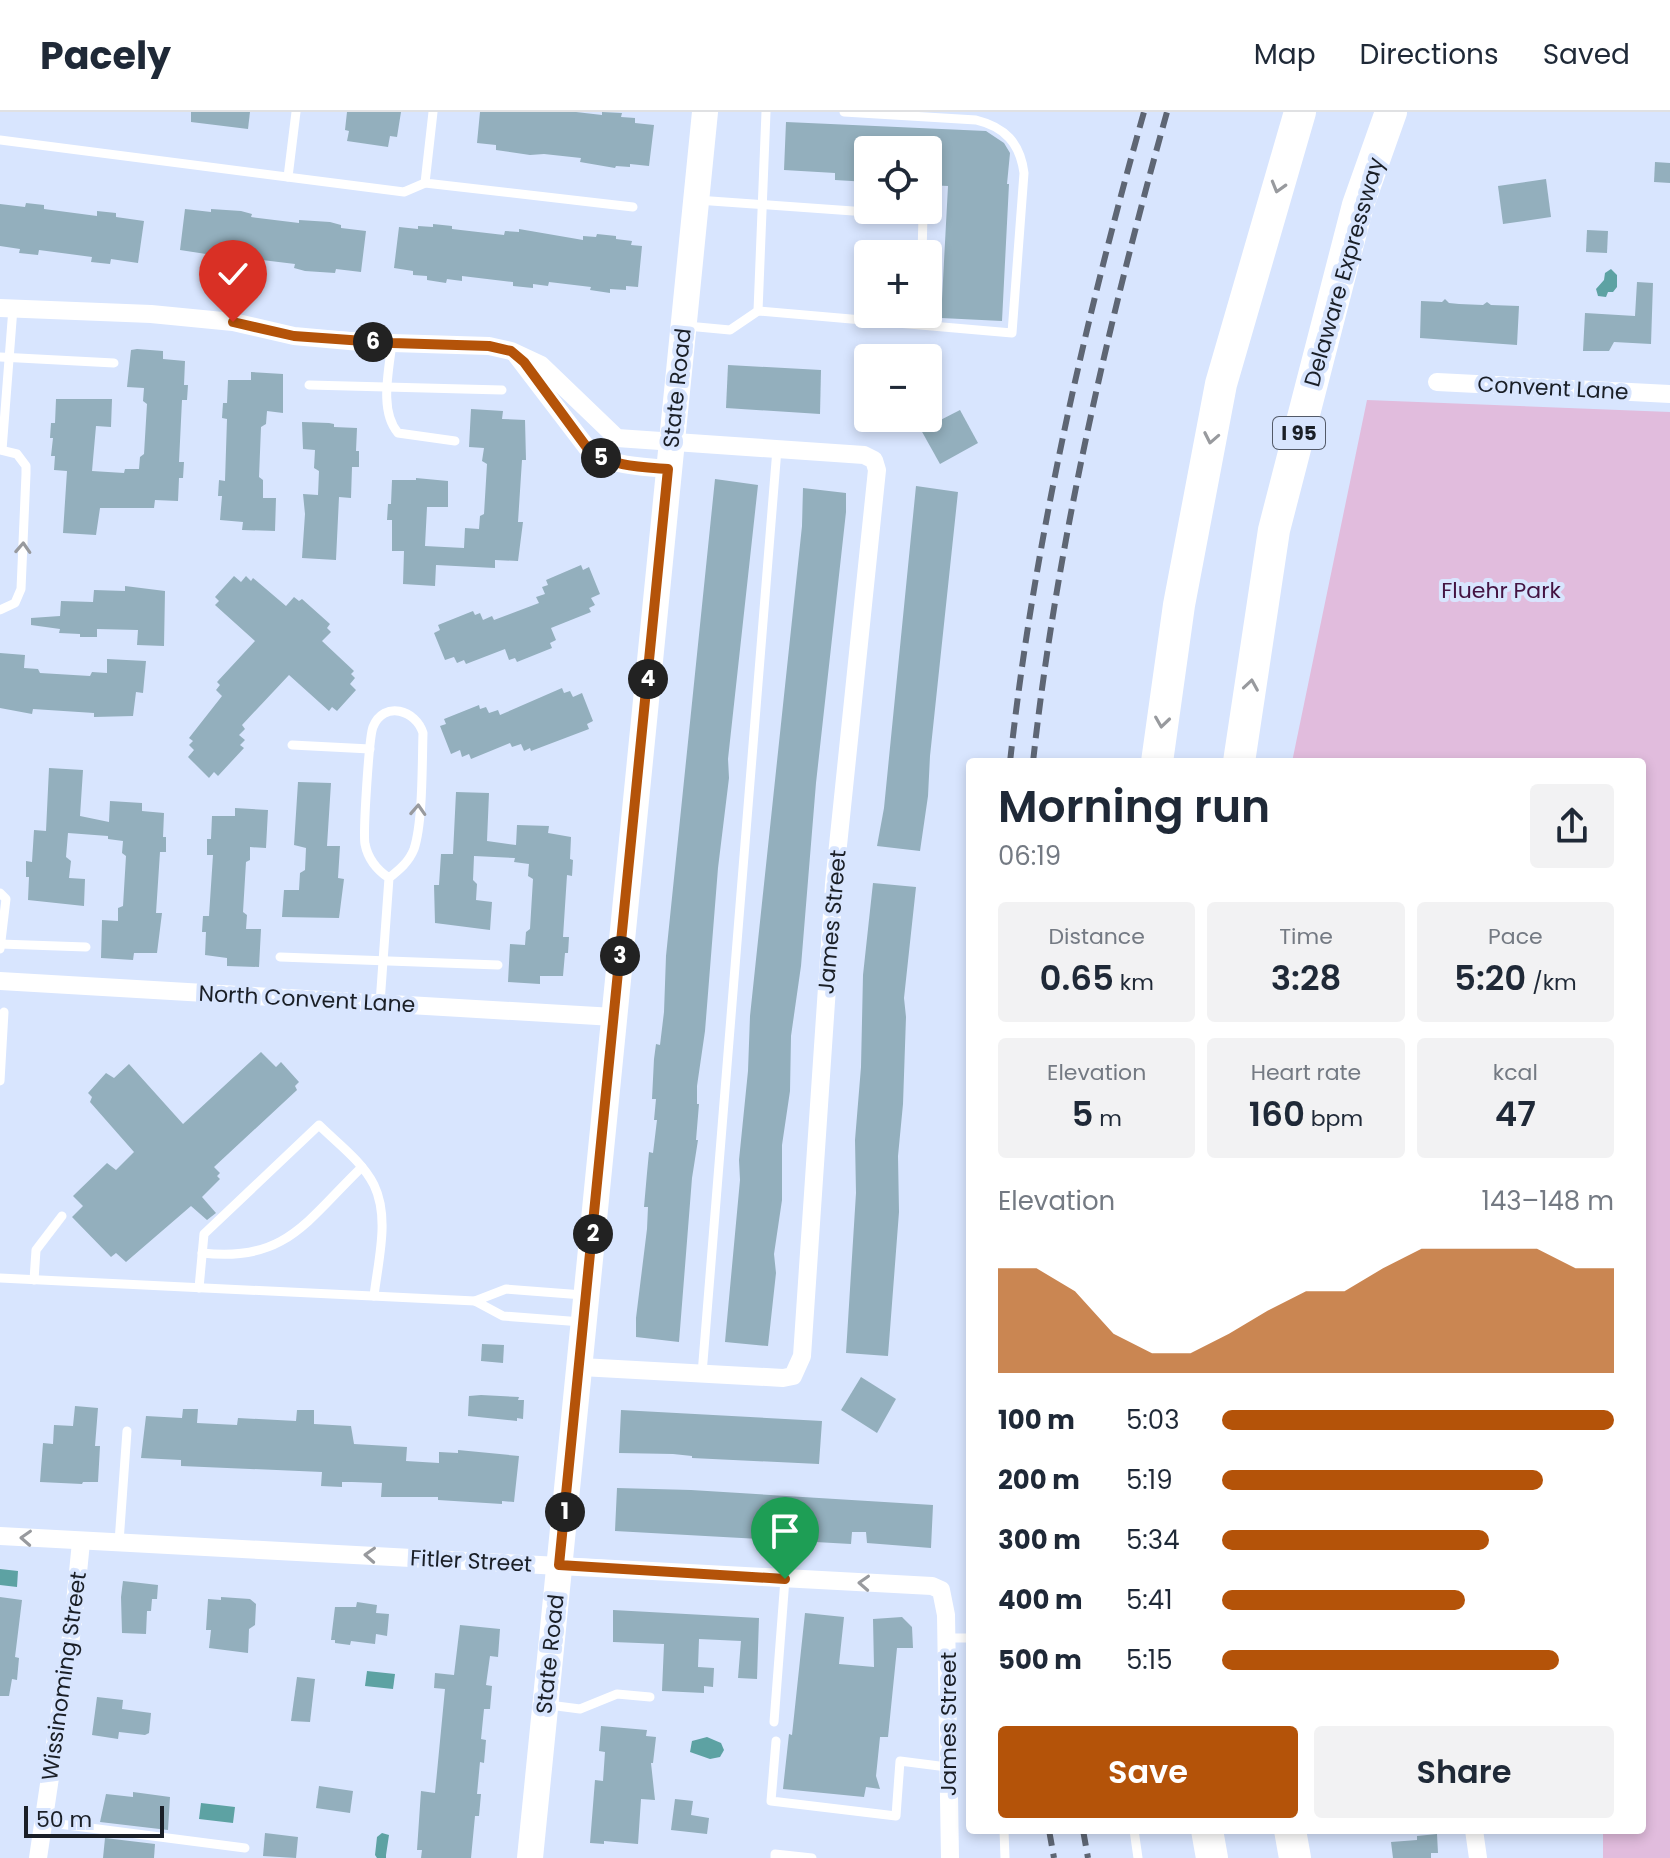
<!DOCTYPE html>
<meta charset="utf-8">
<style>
body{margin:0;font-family:Poppins,sans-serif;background:#f2f2f3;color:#1f2937;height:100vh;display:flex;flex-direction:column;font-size:30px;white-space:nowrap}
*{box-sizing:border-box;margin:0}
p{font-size:26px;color:#747a83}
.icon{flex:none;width:44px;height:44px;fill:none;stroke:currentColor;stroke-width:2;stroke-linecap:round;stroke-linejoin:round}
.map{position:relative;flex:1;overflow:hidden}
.drawer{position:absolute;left:966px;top:646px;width:680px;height:1076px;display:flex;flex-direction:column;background:#fff;border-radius:8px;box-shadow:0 4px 12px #0003}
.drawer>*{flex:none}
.buttons{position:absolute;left:854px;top:24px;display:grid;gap:16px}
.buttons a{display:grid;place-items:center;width:88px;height:88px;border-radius:8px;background:#fff;box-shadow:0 4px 12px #0003;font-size:40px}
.scale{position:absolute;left:24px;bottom:20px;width:140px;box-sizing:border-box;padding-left:8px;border:4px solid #1a1f27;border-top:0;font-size:22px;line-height:28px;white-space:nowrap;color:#1a1f27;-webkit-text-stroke:6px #d8e5fe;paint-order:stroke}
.pin{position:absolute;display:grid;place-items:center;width:68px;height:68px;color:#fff;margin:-82px -34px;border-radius:50% 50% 50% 0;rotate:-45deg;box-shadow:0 0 8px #0007}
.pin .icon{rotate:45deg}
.km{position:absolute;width:40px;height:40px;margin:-20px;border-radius:50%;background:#222;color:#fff;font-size:22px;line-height:40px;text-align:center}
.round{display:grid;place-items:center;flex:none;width:84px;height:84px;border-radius:8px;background:#f2f2f3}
.overview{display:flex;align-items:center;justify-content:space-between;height:136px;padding:0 32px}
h1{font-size:44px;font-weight:600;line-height:60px}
.stats{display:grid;grid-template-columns:repeat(3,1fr);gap:12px;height:136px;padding:8px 32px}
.stats div{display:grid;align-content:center;border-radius:8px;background:#f2f2f3;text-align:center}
.stats b{font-size:34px;font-weight:600}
.stats small{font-size:22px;font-weight:400}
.stats p{font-size:22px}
.chart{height:224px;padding:16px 32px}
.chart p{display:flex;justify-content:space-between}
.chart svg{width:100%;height:144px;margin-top:8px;fill:#b45309;opacity:.7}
.cta{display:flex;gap:16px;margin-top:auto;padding:16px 32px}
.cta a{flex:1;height:92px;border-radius:8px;background:#b45309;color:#fff;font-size:32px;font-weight:600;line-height:92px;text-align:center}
.cta a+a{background:#f2f2f3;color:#1f2937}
ul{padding:0 32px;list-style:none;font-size:26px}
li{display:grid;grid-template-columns:128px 96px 1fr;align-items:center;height:60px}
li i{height:20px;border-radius:10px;background:#b45309}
header{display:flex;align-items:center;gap:48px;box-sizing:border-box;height:112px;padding:0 40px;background:#fff;border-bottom:2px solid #e0e1e3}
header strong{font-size:38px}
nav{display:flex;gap:44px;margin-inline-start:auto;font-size:28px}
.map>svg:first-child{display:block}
.green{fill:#e1bcdd}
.water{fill:#5da2a3}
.building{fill:#93afbd}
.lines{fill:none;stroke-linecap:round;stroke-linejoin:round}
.lane{stroke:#fff;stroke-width:9}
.street{stroke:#fff;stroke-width:18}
.secondary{stroke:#fff;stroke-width:26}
.highway{stroke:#fff;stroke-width:32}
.rail{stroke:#5e6674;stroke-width:6;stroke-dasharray:16 8;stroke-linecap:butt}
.oneway{stroke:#989a9e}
.route-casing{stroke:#fff;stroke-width:16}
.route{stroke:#b45309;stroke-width:10}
.labels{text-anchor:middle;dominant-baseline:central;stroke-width:8;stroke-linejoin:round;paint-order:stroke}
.shield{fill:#d8e5fe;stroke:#535a68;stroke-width:2}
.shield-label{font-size:20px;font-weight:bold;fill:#1a1f27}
.street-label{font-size:22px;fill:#1a1f27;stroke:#d8e5fe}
.park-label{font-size:22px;fill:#441342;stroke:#d8e5fe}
</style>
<header>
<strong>Pacely</strong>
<nav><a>Map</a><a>Directions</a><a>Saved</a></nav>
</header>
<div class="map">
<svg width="1670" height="1746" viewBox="0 0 1670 1746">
<rect width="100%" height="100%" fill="#d8e5fe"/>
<polygon class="green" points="1367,288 1670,300 1670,1746 1603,1746 1603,1718 1642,1718 1642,650 1292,650"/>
<g class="water">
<polygon points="1611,157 1617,163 1617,175 1613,180 1608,180 1606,185 1598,184 1596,177 1604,168 1605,161"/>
<polygon points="0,1457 18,1459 17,1475 0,1473"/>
<polygon points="367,1559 395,1562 393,1577 365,1574"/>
<polygon points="707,1625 721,1631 724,1638 720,1645 710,1647 690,1640 692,1629"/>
<polygon points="201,1691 235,1695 233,1711 199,1707"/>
<polygon points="382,1721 389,1723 386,1743 386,1746 377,1746 375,1743 377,1725"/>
</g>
<g class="building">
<polygon points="191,0 250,0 248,17 191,10"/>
<polygon points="347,0 401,0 397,25 390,24 388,35 347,29 349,19 345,18"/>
<polygon points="480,0 576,0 602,3 602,0 622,1 621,5 635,6 635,11 654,13 649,54 630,52 630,55 616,54 615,56 580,50 581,46 544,42 530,43 496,38 496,33 477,31"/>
<polygon points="786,10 986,19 1004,31 1010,41 1007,72 1009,72 1002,209 941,206 948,74 928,73 928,38 868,38 868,70 835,68 835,61 784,58"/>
<polygon points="1655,50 1670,51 1670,71 1654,70"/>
<polygon points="1546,67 1551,105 1503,112 1498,74"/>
<polygon points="26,91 44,93 44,97 97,104 97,99 116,101 116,105 144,109 138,151 111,147 110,152 91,150 92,145 39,138 38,143 19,141 20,137 0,134 0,92 25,95"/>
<polygon points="185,97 211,100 211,97 241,99 252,102 251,105 299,111 299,108 330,110 341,113 341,116 366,119 361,160 336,157 335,161 305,159 294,156 295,152 247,146 246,150 236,150 217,148 206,145 206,142 180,138"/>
<polygon points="433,112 452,114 452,117 504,123 505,119 519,120 519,117 583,128 583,124 596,125 597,122 616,124 616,127 632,129 631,133 642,134 638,175 626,174 626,178 610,177 610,181 590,178 591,175 549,170 548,174 533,172 533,176 513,174 513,170 462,164 462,169 447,167 446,171 427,168 427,164 413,163 413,159 394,156 399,115 418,117 418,114 433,115"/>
<polygon points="1587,118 1608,119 1607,141 1586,140"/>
<polygon points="1637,170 1653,171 1651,232 1614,230 1609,239 1583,239 1585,201 1635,204"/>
<polygon points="1445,187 1449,191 1459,192 1483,193 1487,190 1491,193 1519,194 1517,233 1420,226 1421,189 1442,190"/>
<polygon points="137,237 163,239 163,247 185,249 184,273 188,273 187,288 182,288 179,350 184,350 183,366 179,366 178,389 155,388 154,396 100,396 96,423 63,421 67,359 54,358 55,344 51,344 53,326 50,326 51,311 55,311 56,287 112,287 111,315 96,314 92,359 124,361 125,357 139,357 140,345 144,342 147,292 143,289 144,276 127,275 131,238"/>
<polygon points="728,253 821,258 820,302 726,296"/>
<polygon points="251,260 283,262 283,301 267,299 266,312 261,315 259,365 263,368 263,386 276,386 275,419 242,418 243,410 220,408 222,384 218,384 219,368 225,369 227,307 222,306 223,291 227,291 228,268 251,268"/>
<polygon points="471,297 503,299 502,307 525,308 526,348 522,348 518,410 523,410 518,449 495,448 495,456 436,453 435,474 403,472 404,439 392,439 392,408 387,408 388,392 391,392 392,368 416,368 416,366 448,369 448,395 427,395 425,434 464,436 465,416 479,417 480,404 484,402 487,352 482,349 484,336 469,335"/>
<polygon points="960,298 978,331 940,352 921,318"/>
<polygon points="302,310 329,311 334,312 334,315 357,316 356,339 359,339 359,355 352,355 351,386 339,385 336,448 302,446 305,402 303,382 318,383 319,359 314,356 315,338 303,337"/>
<polygon points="715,367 758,373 728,647 729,666 718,756 705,919 697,974 697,992 699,992 696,1028 698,1028 692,1066 679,1230 636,1225 636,1206 647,1117 648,1095 644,1095 647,1061 649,1040 653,1041 657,1008 654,1008 656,987 652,987 654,947 656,932 660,933 664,900 666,844"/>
<polygon points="916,374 958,380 930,644 928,684 920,739 877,734 884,696"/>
<polygon points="803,376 846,381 846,400 816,671 801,854 791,924 790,979 782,1033 782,1088 774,1142 776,1161 768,1234 725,1230 740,1068 739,1048 748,959 750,904 802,414"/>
<polygon points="581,453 583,458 589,455 600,482 591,486 595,493 589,496 591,500 551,516 556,528 550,531 552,536 517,550 515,546 509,548 505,537 466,552 464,548 457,551 454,545 445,548 434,521 440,518 438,513 473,499 475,503 480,501 483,508 492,504 494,508 539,491 536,485 545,482 542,475 548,473 546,468"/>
<polygon points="234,464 241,470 246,464 251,469 253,466 286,494 294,485 299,489 302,487 330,512 327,516 331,520 322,529 354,559 351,562 355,566 350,572 356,578 337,599 332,595 329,599 289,563 242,613 245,617 239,623 245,628 240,633 244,636 218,664 214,660 209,666 188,645 194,638 189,633 193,629 189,626 222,584 216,578 220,573 217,570 255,529 215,493 219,489 215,485"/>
<polygon points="125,474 165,479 164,534 137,533 138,518 97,517 97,525 80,525 80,522 59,521 60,517 31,513 31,506 60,504 61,489 93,490 94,478 125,479"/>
<polygon points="0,541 25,543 24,556 38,557 40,561 90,564 92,560 107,561 107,547 146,549 143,581 136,580 133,604 94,605 94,601 33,597 32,602 0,596"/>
<polygon points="562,576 564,581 570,579 573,585 582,581 593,609 587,612 589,617 531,639 530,636 524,639 521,632 512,635 510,631 471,647 469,642 462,645 460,638 451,642 440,614 446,612 444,607 479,593 480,597 486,595 489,601 498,598 500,603"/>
<polygon points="49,656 83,658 80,704 109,710 110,689 142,691 142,699 164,701 163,725 166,725 166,740 160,740 156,801 162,801 157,841 134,841 133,848 101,846 102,808 118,809 118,796 123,794 126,744 122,741 123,729 108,727 108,724 68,721 66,745 71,749 69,766 85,767 84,794 28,788 29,765 26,765 26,749 32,750 34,718 46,719"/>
<polygon points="298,670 331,671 327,734 340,734 338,766 344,767 339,806 282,805 284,778 299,778 300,761 305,758 306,736 294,733"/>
<polygon points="456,680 489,681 487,729 516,733 517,713 549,714 548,721 571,725 570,747 573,748 572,764 567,763 563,825 569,825 568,841 565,841 563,864 540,864 540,872 508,870 510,832 525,833 526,820 530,817 533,767 528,764 529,752 514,750 515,746 474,744 473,768 477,772 476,788 492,790 490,818 435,811 434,773 439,773 441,742 453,742"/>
<polygon points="235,696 268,698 266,736 250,735 250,748 246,750 243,800 247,803 246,817 261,817 259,855 227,854 227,846 205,843 206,820 202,820 203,804 209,804 213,743 207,743 207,727 211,727 212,704 235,704"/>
<polygon points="873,771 916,775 904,886 906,905 903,992 898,1044 899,1100 888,1244 846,1241 856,1081 855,1028 861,955 863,863"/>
<polygon points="261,940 276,955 281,950 299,970 295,974 297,978 214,1055 220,1061 217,1064 220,1067 202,1085 216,1101 207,1108 191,1094 126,1150 116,1141 111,1145 72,1105 83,1094 73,1084 107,1051 116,1058 134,1040 90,990 92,985 88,981 106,961 114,966 129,952 183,1012"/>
<polygon points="482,1232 504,1233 503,1251 481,1249"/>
<polygon points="861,1265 896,1287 877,1321 841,1298"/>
<polygon points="481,1283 519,1285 518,1288 524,1288 523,1307 517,1306 517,1309 468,1304 469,1284"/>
<polygon points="75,1294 98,1296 95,1334 100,1334 98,1370 83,1370 82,1372 40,1370 43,1331 53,1332 54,1313 73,1314"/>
<polygon points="183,1297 198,1297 197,1311 237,1313 238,1306 296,1309 297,1298 314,1298 314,1312 351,1314 354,1332 407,1335 406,1349 439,1351 439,1340 458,1341 458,1338 519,1344 514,1390 502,1389 502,1392 438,1388 438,1385 381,1385 382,1371 352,1370 342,1370 342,1375 321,1374 322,1360 181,1354 181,1348 141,1346 146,1304 182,1306"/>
<polygon points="621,1298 822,1309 819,1352 692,1346 692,1344 673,1342 619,1341"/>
<polygon points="617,1376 691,1378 933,1393 931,1436 867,1431 866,1420 852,1420 851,1432 615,1419"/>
<polygon points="123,1469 158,1473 157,1487 152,1487 151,1499 147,1499 146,1522 122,1521 121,1485"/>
<polygon points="0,1485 22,1488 15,1545 19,1546 17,1568 12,1567 9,1584 0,1584"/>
<polygon points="221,1485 250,1487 256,1492 255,1513 249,1517 248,1541 209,1536 211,1518 206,1518 208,1487 221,1488"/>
<polygon points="357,1490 377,1493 376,1501 389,1502 387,1524 376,1522 375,1532 351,1529 350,1533 335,1531 335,1528 331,1528 335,1495 356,1495"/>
<polygon points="613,1498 759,1506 757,1567 738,1566 741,1529 699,1527 698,1555 714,1556 713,1575 704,1574 704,1581 662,1579 664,1532 613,1530"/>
<polygon points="805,1501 844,1505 839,1552 874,1555 873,1507 902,1505 912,1515 913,1536 897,1536 888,1625 880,1625 876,1664 880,1677 866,1675 864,1685 783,1677 789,1622 792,1623"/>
<polygon points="460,1513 500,1517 498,1545 490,1544 486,1573 492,1574 490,1597 484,1597 481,1627 486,1628 484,1651 480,1650 477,1682 481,1682 479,1704 475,1704 471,1746 421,1746 422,1738 417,1738 421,1679 435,1681 445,1577 434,1576 435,1561 454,1563"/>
<polygon points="297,1565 315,1567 310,1610 291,1609"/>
<polygon points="97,1585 123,1588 122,1597 151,1601 149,1621 145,1623 119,1620 118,1627 92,1623"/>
<polygon points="601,1614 647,1618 646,1624 656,1625 653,1651 651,1651 655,1688 641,1687 638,1732 604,1729 604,1732 590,1731 595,1668 603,1669 605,1640 599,1639"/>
<polygon points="319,1674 353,1679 350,1701 316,1696"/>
<polygon points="133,1680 170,1685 168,1718 100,1710 106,1682 133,1685"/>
<polygon points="675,1687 693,1689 691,1703 709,1706 707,1722 671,1718"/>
<polygon points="265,1721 298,1725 296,1746 263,1744"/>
<polygon points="1437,1722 1438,1741 1431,1741 1431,1746 1393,1746 1391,1730 1417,1728 1417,1724"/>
<polygon points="105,1726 155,1732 154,1746 103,1746"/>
</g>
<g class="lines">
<g class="lane">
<polyline points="433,0 425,71 633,95"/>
<polyline points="0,28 404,80 425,71"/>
<polyline points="288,65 296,0"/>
<polyline points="697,88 923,104 922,142"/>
<polyline points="758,199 766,0"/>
<path d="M687,214L730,218L758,199L1012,221L1024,61C1020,31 1005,15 976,8L844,0"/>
<path d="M392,231C389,258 379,299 398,321L455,329"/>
<polyline points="0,245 114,251"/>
<polyline points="309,273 502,278"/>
<polyline points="0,338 17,342 26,354 26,362 21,477 15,491 0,498"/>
<polyline points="2,338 13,196"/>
<polyline points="292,633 370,637"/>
<polyline points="0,781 6,787 0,837"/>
<polyline points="0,832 86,835"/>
<polyline points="280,845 498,853"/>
<path d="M380,891L389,766C399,758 409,750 414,737C423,710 422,651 423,621C416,598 384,588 373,615C369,625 363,720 365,732C368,747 377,758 389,766"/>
<polyline points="0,969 4,900"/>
<path d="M202,1141C286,1151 307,1108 362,1055"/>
<polyline points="0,1166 475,1189"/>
<polyline points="34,1168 36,1138 62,1104"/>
<path d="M199,1176L204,1122L319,1013C337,1031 362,1049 374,1073C390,1106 378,1149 374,1184"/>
<polyline points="582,1210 503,1204 475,1189 506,1177 583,1183"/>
<polyline points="702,1262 777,337"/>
<polyline points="119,1430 127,1319"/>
<polyline points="947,1526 970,1526"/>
<polyline points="549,1593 580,1597 617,1582 650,1585"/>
<polyline points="774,1610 785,1467"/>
<polyline points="776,1629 771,1689 896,1704 900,1649 947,1655"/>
<polyline points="44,1710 245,1736"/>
<polyline points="1004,1718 1005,1746"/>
<polyline points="1134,1718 1138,1746"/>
<polyline points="775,1746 775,1742 812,1746"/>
</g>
<g class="street">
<polyline points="0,196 151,202 233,210 294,224 360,230 489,234 511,239 541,253 617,326 864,343 874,348 877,358 834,772 802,1244 793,1264 783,1266 581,1255"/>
<path d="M517,244L588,337C612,355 640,354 668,357"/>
<polyline points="1437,270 1670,282"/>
<polyline points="0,869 614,905"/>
<polyline points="0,1424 932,1474 941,1478 946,1503 950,1746"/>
<polyline points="1474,1718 1478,1746"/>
<polyline points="38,1746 73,1511 81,1430"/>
</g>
<polyline class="secondary" points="530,1746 705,0"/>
<g class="highway">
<polyline points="1157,650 1179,493 1221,272 1300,0"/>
<polyline points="1239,650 1274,418 1358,93 1391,0"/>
<polyline points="1207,1718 1212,1746"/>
<polyline points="1290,1718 1295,1746"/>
</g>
<g class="rail">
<path d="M1010,650C1034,431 1084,212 1144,0"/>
<path d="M1033,650C1057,431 1108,212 1167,0"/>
<polyline points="1049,1718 1054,1746"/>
<polyline points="1083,1718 1088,1746"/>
</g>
</g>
<defs><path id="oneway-chevron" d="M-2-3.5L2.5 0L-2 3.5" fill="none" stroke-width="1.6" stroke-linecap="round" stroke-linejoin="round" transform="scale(2)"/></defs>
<g class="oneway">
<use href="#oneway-chevron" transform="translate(1278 75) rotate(106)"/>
<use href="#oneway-chevron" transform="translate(1211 326) rotate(101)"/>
<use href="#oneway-chevron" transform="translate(23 436) rotate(-87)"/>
<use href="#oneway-chevron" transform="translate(1251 573) rotate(-81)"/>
<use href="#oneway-chevron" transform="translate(1162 610) rotate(98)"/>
<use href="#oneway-chevron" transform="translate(418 698) rotate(-87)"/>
<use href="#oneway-chevron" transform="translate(26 1426) rotate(-177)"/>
<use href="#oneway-chevron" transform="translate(370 1443) rotate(-177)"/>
<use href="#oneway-chevron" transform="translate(864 1471) rotate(-177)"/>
</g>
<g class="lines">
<g class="route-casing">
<path id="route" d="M233,210L294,224L392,231L489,234L511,239L524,250L588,337C612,355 640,355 668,357L559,1453L785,1467"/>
</g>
<use href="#route" class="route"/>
</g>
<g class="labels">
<rect class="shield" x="1273" y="305" width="52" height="32" rx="6"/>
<g class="shield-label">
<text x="1299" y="321">I 95</text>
</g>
<g class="street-label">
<text transform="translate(1344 160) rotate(-74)">Delaware Expressway</text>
<text transform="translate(677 276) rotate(-84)">State Road</text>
<text transform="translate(1553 276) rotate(3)">Convent Lane</text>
<text transform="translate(832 810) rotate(-85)">James Street</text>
<text transform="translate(307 887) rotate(3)">North Convent Lane</text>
<text transform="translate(471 1449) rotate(3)">Fitler Street</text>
<text transform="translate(550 1542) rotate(-84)">State Road</text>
<text transform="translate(64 1564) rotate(-82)">Wissinoming Street</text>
<text transform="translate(948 1612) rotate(-90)">James Street</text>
</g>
<g class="park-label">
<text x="1501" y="478">Fluehr Park</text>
</g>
</g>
</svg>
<div class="buttons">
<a><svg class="icon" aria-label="locate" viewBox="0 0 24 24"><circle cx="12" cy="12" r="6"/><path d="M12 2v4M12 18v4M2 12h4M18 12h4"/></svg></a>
<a>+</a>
<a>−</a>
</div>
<div class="scale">50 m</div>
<div class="pin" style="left:785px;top:1467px;background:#1e9e55"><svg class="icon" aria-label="arrive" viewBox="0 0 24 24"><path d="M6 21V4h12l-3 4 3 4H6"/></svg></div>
<div class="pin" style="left:233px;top:210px;background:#d93025"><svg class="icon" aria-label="check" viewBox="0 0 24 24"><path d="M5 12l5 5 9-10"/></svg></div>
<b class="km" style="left:565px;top:1400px">1</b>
<b class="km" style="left:593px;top:1122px">2</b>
<b class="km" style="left:620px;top:844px">3</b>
<b class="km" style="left:648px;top:567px">4</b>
<b class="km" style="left:601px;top:346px">5</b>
<b class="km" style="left:373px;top:230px">6</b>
<section class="drawer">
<div class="overview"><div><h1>Morning run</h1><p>06:19</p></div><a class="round"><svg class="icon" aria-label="share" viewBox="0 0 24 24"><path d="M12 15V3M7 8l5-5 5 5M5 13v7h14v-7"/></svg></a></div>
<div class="stats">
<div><p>Distance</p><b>0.65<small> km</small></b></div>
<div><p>Time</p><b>3:28</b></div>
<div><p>Pace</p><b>5:20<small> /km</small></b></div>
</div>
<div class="stats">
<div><p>Elevation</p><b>5<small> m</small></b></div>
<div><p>Heart rate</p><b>160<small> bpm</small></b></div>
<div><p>kcal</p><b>47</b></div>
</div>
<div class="chart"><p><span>Elevation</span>143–148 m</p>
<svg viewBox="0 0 160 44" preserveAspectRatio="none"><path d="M0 44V12L10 12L20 19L30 32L40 38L50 38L60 32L70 25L80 19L90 19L100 12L110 6L120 6L130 6L140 6L150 12L160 12V44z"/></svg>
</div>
<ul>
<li><b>100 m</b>5:03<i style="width:100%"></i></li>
<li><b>200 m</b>5:19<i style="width:82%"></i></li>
<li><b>300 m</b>5:34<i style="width:68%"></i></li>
<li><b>400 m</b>5:41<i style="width:62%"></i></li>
<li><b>500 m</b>5:15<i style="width:86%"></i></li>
</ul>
<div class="cta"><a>Save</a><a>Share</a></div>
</section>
</div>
